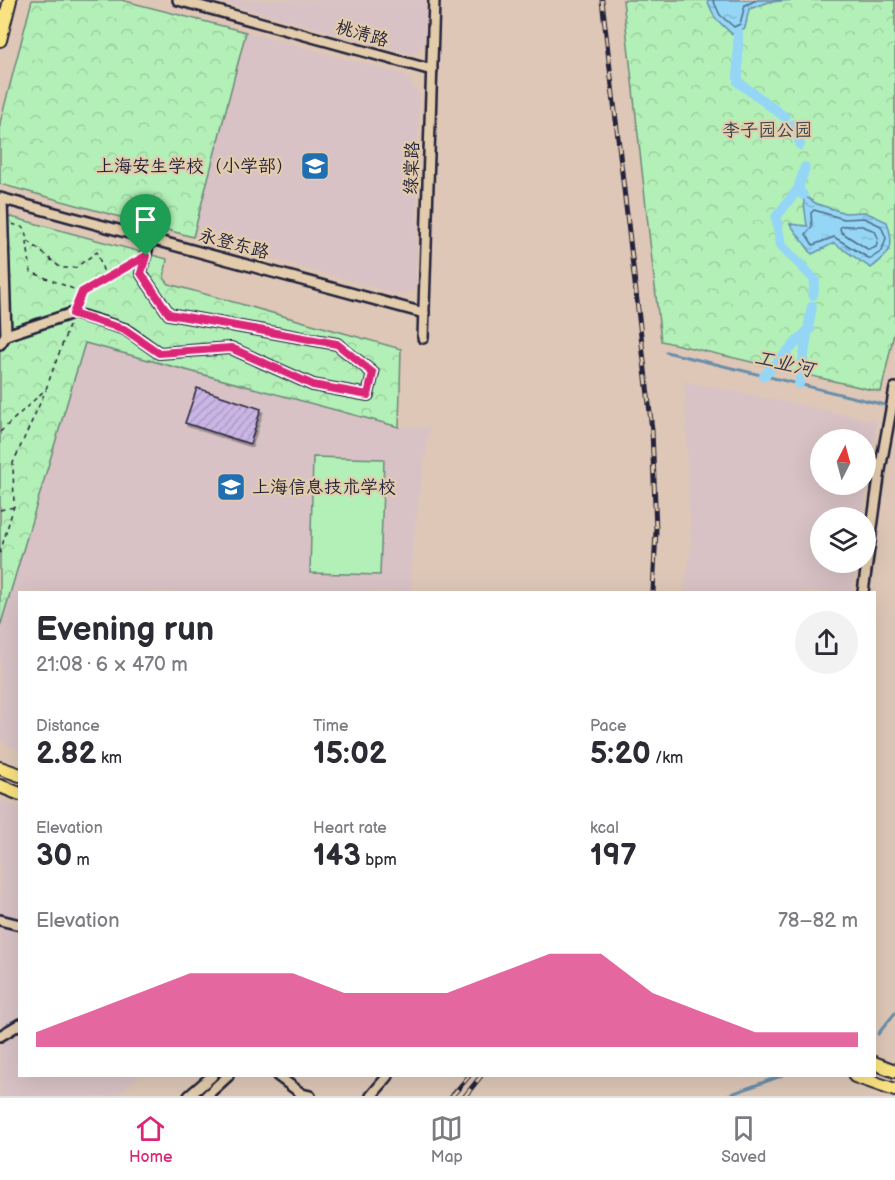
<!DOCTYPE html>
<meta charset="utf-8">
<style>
body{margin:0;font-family:"Balsamiq Sans","LXGW WenKai TC",sans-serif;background:#f2f2f3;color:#2b2b33;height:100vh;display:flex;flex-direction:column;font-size:22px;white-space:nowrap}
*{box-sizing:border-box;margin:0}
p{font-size:20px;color:#7c7c81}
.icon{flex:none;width:33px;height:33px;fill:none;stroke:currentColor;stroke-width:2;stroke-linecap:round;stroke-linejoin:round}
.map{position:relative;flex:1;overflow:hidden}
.details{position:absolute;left:18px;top:591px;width:858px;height:486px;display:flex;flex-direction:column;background:#fff;border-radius:0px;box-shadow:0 6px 24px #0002}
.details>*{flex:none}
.needle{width:39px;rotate:6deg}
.controls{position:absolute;left:810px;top:429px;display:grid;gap:12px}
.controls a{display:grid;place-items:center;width:66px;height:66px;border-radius:50%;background:#fff;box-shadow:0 6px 24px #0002;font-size:30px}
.pin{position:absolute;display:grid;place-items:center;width:51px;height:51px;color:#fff;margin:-62px -26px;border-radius:50% 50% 50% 0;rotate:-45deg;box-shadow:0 0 6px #0007}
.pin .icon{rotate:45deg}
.round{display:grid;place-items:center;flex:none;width:63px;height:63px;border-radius:32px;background:#f2f2f3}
.headline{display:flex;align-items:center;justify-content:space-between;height:102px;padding:0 18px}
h1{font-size:33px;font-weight:800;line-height:45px}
.stats{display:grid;grid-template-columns:repeat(3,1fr);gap:9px;height:102px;padding:6px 18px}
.stats div{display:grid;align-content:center}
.stats b{font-size:30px;font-weight:800}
.stats small{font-size:16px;font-weight:400}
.stats p{font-size:16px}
.chart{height:168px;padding:12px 18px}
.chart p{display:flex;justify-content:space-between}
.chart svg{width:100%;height:108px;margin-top:6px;fill:#db2777;opacity:.7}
.tab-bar{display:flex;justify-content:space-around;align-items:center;height:84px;border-top:2px solid #e1e1e2;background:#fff;font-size:16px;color:#7c7c81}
.tab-bar a{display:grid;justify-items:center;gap:3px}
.tab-bar .on{color:#db2777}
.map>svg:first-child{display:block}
.built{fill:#d8c2c5;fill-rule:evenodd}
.grass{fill:#b3f0b7;stroke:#6a8979;stroke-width:1.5}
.park{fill:url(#park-crowns);stroke:#6a8979;stroke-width:1.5}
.water{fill:url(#water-ripples);stroke:#678eab;stroke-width:1.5}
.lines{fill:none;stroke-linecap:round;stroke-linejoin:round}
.shore{stroke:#506a86;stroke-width:1.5}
.stream{stroke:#678eab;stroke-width:3}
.canal{stroke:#95d6f6;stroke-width:10}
.building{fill:url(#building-hatch);stroke:#22223b;stroke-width:1.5;filter:url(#shadow)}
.minor-casing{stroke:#22223b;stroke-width:14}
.major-casing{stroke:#22223b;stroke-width:16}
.path{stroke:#22223b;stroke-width:1.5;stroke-dasharray:4.5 4.5;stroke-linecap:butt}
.minor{stroke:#e3ccac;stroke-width:9}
.major{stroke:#f8e281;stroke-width:12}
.rail-casing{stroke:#22223b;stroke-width:5}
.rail{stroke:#e3ccac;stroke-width:3;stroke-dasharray:9;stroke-linecap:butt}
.route-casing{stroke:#fff;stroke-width:12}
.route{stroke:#db2777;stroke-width:8}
.labels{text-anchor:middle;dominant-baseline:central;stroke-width:4.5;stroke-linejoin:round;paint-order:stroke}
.street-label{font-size:18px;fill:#22223b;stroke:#e3ccac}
.park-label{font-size:18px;fill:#38414e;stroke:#e3ccac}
.poi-label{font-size:18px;fill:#22223b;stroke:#e3ccac;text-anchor:end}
.water-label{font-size:20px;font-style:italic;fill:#333d57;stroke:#e3ccac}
</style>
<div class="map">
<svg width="895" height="1096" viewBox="0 0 895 1096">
<defs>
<pattern id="park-crowns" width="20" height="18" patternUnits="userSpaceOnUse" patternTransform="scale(1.5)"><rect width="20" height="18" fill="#b3f0b7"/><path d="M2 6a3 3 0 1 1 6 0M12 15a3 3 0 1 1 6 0" fill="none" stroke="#9ace9e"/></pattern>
<pattern id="water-ripples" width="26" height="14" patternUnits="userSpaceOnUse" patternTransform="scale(1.5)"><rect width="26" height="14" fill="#95d6f6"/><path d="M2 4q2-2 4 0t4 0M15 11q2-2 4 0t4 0" fill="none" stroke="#80b7d4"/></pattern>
<pattern id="building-hatch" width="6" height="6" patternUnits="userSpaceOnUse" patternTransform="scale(1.5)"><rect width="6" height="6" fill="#cab5e5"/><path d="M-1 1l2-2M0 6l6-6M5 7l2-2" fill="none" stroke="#ad9bc5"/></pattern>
<filter id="shadow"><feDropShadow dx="2" dy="3" stdDeviation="0" flood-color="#0004"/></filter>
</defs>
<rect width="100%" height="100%" fill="#dec7b7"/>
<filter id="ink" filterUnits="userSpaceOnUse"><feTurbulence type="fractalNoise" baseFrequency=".0167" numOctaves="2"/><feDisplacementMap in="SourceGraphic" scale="12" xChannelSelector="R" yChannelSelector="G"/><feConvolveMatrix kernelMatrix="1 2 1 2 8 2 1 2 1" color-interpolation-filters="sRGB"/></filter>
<g filter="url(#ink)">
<g class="built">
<polygon points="215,0 426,0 424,45 410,54"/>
<polygon points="246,32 405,75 419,95 416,290 401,295 193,237"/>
<polygon points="85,343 399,427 429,428 412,547 411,592 20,592 19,749 7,745 0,739 0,627"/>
<path d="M684,381L877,421L862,517L820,518V562L855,563L851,592H684L691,547ZM820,440H866V484H820Z"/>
<polygon points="0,800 19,807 20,1076 139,1076 124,1089 113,1096 0,1096"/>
</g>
<polygon class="grass" points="313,457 384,459 380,575 310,573"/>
<g class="park">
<polygon points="32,0 121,0 246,32 193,237 0,184 0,123"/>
<polygon points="623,0 895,0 895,329 881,392 661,341"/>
<polygon points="0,214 167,259 164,278 169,284 401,349 399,427 85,343 0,627"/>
</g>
<g class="water">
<polygon points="707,0 794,0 769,2 749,9 745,28 732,34 715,18"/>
<path d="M803,195L817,204L845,213L865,212L887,222C895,247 892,252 871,268L834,243L812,254L790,224L807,226Z"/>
</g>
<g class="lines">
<g class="shore">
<polyline points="713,0 720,15 734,27 740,24 745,5 757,0"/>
<polygon points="814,210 844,219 864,218 881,226 886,238 882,251 870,259 834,237 813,245 806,234 812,227 811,213"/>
<polygon points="842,226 862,226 875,231 878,238 876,247 869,250 841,232 840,228"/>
</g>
<g class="stream">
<polyline points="666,352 889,406"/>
<polyline points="878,1034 895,1013"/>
<polyline points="726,1096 781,1076"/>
</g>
<g class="canal">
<polyline points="738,32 738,82 785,117"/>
<polyline points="794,124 797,126 800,145"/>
<polyline points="798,189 805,167"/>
<polyline points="803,195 798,189 776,217 781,245 815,280 813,295"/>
<polyline points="764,376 810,328"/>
<polyline points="799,384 812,306"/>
</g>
</g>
<polygon class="building" points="197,388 261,409 250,444 185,423"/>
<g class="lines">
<g class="minor-casing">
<g id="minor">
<polyline points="178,0 432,70"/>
<polyline points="0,198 424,313"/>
<polyline points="6,335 73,313 125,329 159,353 231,348 313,385 368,395 373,373 337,344 169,314 141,273 150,239"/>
<polyline points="423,338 434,0"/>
<polyline points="0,344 6,335 2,199"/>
<polyline points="863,592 880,470 895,388"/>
<polyline points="0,920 20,925"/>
<polyline points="0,1036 20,1024"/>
<polyline points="278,1076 302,1094 310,1096"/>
<polyline points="189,1096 212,1076"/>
<polyline points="206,1096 228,1076"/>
<polyline points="371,1096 388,1076"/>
</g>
</g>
<g class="major-casing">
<g id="major">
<polyline points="0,40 10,0"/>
<polyline points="0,768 20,775"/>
<polyline points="0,786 20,794"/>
<polyline points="874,1063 895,1071"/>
<polyline points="855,1076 895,1090"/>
</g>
</g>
<g class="path">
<polyline points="12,224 25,228 31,272 81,292"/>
<polyline points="28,241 61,268 75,268 97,252 106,279"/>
<polyline points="77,304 82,293 134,263"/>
<polyline points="0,432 46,389 69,326"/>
<polyline points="0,510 14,507"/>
<polyline points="0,553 14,506 13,463 46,390"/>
</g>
<use href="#minor" class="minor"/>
<use href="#major" class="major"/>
<g class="rail-casing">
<g id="rail">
<polyline points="602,0 652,430 656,530 653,592"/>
<polyline points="452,1096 469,1076"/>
<polyline points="465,1096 481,1076"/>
</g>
</g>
<use href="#rail" class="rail"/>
</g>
</g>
<g class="lines" filter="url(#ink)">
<g class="route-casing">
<polygon id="route" points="146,256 141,273 169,314 337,344 373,373 368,395 313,385 231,348 159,353 124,329 73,314 82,292"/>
</g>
<use href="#route" class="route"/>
</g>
<defs>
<g id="school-square" transform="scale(1.5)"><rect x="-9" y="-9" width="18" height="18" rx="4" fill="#1f6fb2" stroke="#e3ccac"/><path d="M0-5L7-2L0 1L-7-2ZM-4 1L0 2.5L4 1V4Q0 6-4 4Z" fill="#fff"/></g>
<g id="university-square" transform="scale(1.5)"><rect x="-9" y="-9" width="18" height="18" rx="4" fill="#1f6fb2" stroke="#e3ccac"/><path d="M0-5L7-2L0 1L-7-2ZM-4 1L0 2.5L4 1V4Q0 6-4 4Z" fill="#fff"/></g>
</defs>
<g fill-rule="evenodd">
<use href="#school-square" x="315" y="166"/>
<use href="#university-square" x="231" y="487"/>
</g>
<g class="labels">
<g class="street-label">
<text transform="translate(362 34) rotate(16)">桃清路</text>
<text transform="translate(412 168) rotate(-88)">绿棠路</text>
<text transform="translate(234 244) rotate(15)">永登东路</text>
</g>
<g class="park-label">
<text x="767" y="130">李子园公园</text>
</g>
<g class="poi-label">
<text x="294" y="166">上海安生学校（小学部）</text>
<text x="252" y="487" text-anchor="start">上海信息技术学校</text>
</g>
<g class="water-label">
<text transform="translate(784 364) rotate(13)">工业河</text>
</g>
</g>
</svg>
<div class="controls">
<a><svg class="needle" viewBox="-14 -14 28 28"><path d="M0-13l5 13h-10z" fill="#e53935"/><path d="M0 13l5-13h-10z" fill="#7c7c81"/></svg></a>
<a><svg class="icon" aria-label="layers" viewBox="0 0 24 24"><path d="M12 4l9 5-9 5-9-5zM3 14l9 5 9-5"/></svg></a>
</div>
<div class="pin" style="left:146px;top:256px;background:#1e9e55"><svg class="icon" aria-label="arrive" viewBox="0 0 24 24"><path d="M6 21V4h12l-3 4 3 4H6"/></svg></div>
<section class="details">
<div class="headline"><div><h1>Evening run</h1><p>21:08 · 6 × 470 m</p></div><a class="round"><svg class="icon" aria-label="share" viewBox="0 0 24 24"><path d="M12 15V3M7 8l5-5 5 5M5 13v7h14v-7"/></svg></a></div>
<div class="stats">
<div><p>Distance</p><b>2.82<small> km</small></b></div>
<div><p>Time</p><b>15:02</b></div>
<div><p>Pace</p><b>5:20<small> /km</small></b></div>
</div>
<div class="stats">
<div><p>Elevation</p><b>30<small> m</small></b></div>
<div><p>Heart rate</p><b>143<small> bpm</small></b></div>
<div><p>kcal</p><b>197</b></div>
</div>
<div class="chart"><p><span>Elevation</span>78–82 m</p>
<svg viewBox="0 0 160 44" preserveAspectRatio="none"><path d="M0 44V38L10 30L20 22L30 14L40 14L50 14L60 22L70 22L80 22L90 14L100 6L110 6L120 22L130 30L140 38L150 38L160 38V44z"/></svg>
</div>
</section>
</div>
<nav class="tab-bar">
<a class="on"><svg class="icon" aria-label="home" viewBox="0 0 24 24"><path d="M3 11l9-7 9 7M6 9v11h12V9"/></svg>Home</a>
<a><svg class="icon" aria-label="map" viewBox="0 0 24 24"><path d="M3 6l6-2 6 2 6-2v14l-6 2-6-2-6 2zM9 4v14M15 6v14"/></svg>Map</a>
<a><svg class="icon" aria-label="saved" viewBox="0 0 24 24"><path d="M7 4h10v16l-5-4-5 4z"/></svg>Saved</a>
</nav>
